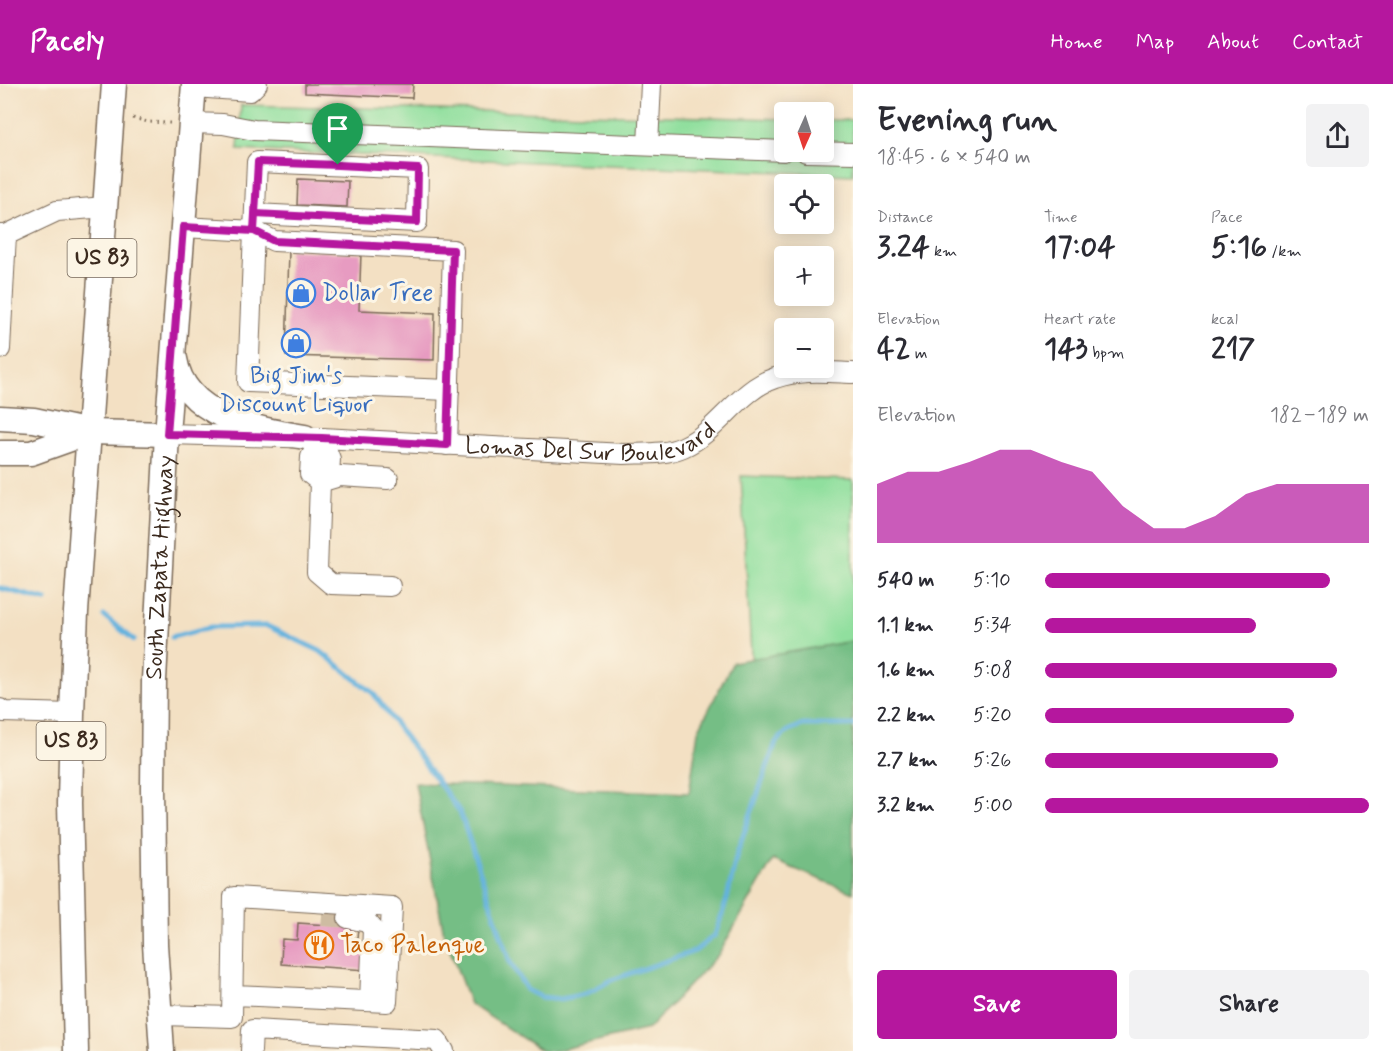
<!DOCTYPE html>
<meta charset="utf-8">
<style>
body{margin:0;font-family:Mynerve,sans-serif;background:#f2f2f3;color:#2b2b33;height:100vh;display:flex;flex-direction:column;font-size:22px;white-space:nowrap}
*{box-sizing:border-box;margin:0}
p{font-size:20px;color:#7c7c81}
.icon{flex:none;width:33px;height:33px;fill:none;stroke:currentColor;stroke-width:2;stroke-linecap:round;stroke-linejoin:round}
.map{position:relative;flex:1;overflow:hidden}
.details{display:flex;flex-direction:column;background:#fff;width:540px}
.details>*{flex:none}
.needle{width:39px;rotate:183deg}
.controls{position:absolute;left:774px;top:18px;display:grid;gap:12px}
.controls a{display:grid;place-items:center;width:60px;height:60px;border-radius:6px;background:#fff;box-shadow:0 3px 15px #0003;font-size:30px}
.pin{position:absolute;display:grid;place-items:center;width:51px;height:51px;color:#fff;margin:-62px -26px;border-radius:50% 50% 50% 0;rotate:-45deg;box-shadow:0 0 6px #0007}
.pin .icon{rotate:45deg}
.round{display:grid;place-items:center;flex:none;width:63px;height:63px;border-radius:6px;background:#f2f2f3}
.head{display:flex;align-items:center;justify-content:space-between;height:102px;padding:0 24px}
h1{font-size:33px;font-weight:800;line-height:45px}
.stats{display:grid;grid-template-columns:repeat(3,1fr);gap:9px;height:102px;padding:6px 24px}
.stats div{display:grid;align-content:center}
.stats b{font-size:30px;font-weight:800}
.stats small{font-size:16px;font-weight:400}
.stats p{font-size:16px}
.chart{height:168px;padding:12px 24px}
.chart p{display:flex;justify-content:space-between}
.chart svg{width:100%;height:108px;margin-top:6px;fill:#b5179e;opacity:.7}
.primary-button{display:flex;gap:12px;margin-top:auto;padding:12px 24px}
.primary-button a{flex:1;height:69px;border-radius:6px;background:#b5179e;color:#fff;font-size:24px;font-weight:800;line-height:69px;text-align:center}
.primary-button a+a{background:#f2f2f3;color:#2b2b33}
ul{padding:0 24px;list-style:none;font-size:20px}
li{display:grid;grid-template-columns:96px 72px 1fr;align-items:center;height:45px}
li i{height:15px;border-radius:8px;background:#b5179e}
header{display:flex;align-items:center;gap:36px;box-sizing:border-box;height:84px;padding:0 30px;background:#b5179e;color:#fff}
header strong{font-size:28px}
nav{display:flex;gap:33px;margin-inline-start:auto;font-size:21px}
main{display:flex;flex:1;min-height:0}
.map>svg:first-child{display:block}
.green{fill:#90df9e;stroke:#66845e;stroke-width:1.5}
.forest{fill:#74be85;stroke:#587452;stroke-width:1.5}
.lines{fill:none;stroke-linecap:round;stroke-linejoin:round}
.stream{stroke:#64b2de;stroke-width:5}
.building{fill:#e79bc1}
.minor-tunnel{stroke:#cebca2;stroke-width:20;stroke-dasharray:20 10;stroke-linecap:butt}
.minor-casing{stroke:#7b6a58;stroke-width:22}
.major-casing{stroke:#7b6a58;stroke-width:27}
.path{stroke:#7b6a58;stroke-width:3;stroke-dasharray:1.5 4.5;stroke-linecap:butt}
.minor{stroke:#fff;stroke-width:20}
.major{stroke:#fff;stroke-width:24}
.route-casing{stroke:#fff;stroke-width:12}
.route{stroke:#b5179e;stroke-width:8}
.labels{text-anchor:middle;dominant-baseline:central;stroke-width:6;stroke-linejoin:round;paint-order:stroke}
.shield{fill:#fcf5e5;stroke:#75675a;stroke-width:1.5}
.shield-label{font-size:22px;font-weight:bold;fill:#3b2a1e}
.shop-label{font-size:24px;fill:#366cbe;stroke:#fcf5e5;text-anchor:start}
.street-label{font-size:24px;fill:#3b2a1e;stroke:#fcf5e5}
.food-label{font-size:24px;fill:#c56008;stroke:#fcf5e5;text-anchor:start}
</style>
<header>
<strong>Pacely</strong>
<nav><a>Home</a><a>Map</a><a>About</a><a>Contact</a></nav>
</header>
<main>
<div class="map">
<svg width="853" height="967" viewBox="0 0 853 967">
<rect width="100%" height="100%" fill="#fcf5e5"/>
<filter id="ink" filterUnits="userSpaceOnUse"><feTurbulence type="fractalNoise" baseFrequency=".0167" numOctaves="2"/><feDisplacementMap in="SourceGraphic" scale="12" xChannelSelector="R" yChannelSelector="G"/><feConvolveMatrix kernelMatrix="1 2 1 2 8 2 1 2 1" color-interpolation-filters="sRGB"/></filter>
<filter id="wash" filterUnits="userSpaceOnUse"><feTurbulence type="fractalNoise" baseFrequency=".008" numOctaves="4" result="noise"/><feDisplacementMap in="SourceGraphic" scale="24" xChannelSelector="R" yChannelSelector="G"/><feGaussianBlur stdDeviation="1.35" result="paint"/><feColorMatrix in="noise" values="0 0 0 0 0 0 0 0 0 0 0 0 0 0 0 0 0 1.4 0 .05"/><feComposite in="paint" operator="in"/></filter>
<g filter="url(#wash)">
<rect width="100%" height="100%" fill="#f3e0c3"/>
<g class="green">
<polygon points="241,21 784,35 784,68 824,68 824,36 853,36 853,91 238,66"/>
<polygon points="741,392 853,396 853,714 759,711"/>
</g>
<polygon class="forest" points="853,557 853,809 773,776 718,871 648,945 554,967 542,967 470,920 444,850 415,699 689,709 698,647 733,578"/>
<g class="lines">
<g class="stream">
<polyline points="0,504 46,516"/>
<polyline points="104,532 134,556"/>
<polyline points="172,553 210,543 267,542 320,567 373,609 460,728 510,878 527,906 541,913 561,915 585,910 614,895 695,867 715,851 727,815 737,769 776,658 789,646 803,641 853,641"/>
</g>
</g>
<g id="blocks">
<g class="building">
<polygon points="305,0 413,0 412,14 305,9"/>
<polygon points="298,95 348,97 347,123 297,121"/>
<polygon points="289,166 361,169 359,226 435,229 434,276 286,272"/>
<polygon points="298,839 358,843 356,866 367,867 366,886 281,880 282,855 297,856"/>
</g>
</g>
</g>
<g filter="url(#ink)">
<use href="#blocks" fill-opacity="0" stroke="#7b6a58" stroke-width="1.5"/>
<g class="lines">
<polyline class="minor-tunnel" points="322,832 348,834"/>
<g class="minor-casing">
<g id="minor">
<polyline points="194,3 250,7 257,0"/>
<polyline points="191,39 223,40 254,46 784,67"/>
<polyline points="648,61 651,0"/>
<polyline points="806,68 853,69"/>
<polyline points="255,130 417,138 418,85 257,78 254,147 248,298 449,306"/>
<polyline points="183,143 254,147 274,157 453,166 447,361"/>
<polyline points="0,151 6,151 57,127 105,123"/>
<polyline points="0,265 6,151"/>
<path id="s1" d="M167,350L322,354L624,370C643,369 665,371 683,363C719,347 738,306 775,294C800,285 827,288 853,289"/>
<polygon points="322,354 330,375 329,391 320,398 310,390 311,373"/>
<polyline points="388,395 340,392 320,398 317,488 331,500 390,502"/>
<polyline points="0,625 3,628 72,630"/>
<polyline points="348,834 367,838 373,845 370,917"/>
<polyline points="161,931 232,933 234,813 392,823 387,918 234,911"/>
<polyline points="251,967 252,946 437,956 444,967"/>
</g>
</g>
<g class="major-casing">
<g id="major">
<path d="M175,275C184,333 256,345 305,353"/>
<polyline points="0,334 34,336 90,348 167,350"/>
<polyline points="0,369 31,369 90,348"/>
<polyline points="76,967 70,719 72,630 76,528 114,0"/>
<path id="s2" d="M162,967L155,860L153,704L154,596L167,350L194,0"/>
</g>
</g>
<polyline class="path" points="133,34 148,38 171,39"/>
<use href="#minor" class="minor"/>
<use href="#major" class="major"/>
</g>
</g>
<g class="lines" filter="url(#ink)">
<g class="route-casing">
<polyline id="route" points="338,81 258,78 254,147 183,143 167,350 322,354 447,361 453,166 274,157 254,147 255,130 417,138 418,85 338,81"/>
</g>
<use href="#route" class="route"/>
</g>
<defs>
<g id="shop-ring" transform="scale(1.5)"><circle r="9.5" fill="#fcf5e5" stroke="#3f7fe0" stroke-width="1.5"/><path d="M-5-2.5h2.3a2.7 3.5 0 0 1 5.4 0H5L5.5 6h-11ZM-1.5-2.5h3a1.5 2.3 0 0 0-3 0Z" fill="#3f7fe0"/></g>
<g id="restaurant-ring" transform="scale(1.5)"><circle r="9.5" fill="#fcf5e5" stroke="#e8710a" stroke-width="1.5"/><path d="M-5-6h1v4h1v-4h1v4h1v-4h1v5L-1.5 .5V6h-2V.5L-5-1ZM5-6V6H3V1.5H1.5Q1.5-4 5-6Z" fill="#e8710a"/></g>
</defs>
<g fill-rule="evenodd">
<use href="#shop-ring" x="301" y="209"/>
<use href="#shop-ring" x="296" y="259"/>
<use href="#restaurant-ring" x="319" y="861"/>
</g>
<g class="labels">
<g class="shield">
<rect x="67.5" y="155" width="69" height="38" rx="4.5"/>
<rect x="36.5" y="638" width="69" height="38" rx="4.5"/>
</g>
<g class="shield-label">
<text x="102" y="174">US 83</text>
<text x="71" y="657">US 83</text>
</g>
<g class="shop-label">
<text x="322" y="209">Dollar Tree</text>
<text x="296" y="292" text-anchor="middle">Big Jim's<tspan x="296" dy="28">Discount Liquor</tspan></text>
</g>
<g class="street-label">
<text stroke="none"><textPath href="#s1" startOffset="426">Lomas Del Sur Boulevard</textPath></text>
<text stroke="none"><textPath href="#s2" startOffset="484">South Zapata Highway</textPath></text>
</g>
<g class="food-label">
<text x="340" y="861">Taco Palenque</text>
</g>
</g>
</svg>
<div class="controls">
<a><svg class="needle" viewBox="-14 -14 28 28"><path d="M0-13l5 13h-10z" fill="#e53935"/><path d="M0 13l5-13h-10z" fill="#7c7c81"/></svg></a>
<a><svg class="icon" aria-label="locate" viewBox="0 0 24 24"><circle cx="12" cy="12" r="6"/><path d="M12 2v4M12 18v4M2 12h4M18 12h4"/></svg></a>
<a>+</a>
<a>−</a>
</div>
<div class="pin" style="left:338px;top:81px;background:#1e9e55"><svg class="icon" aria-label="arrive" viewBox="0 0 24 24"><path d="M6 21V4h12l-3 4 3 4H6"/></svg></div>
</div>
<section class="details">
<div class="head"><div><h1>Evening run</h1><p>18:45 · 6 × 540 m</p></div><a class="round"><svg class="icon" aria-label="share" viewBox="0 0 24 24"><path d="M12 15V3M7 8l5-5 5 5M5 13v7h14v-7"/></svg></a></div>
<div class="stats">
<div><p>Distance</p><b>3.24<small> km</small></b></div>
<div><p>Time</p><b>17:04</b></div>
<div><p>Pace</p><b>5:16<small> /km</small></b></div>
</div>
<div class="stats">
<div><p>Elevation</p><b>42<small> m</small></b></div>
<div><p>Heart rate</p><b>143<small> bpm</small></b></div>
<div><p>kcal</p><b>217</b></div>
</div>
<div class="chart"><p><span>Elevation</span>182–189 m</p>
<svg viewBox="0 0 160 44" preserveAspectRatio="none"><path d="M0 44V20L10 15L20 15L30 11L40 6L50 6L60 11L70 15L80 29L90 38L100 38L110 33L120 24L130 20L140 20L150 20L160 20V44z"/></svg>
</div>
<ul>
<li><b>540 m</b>5:10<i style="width:88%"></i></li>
<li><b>1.1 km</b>5:34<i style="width:65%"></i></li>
<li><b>1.6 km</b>5:08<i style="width:90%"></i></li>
<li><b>2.2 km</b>5:20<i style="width:77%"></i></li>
<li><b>2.7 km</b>5:26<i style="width:72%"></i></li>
<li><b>3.2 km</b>5:00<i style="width:100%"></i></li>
</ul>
<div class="primary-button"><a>Save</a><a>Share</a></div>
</section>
</main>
